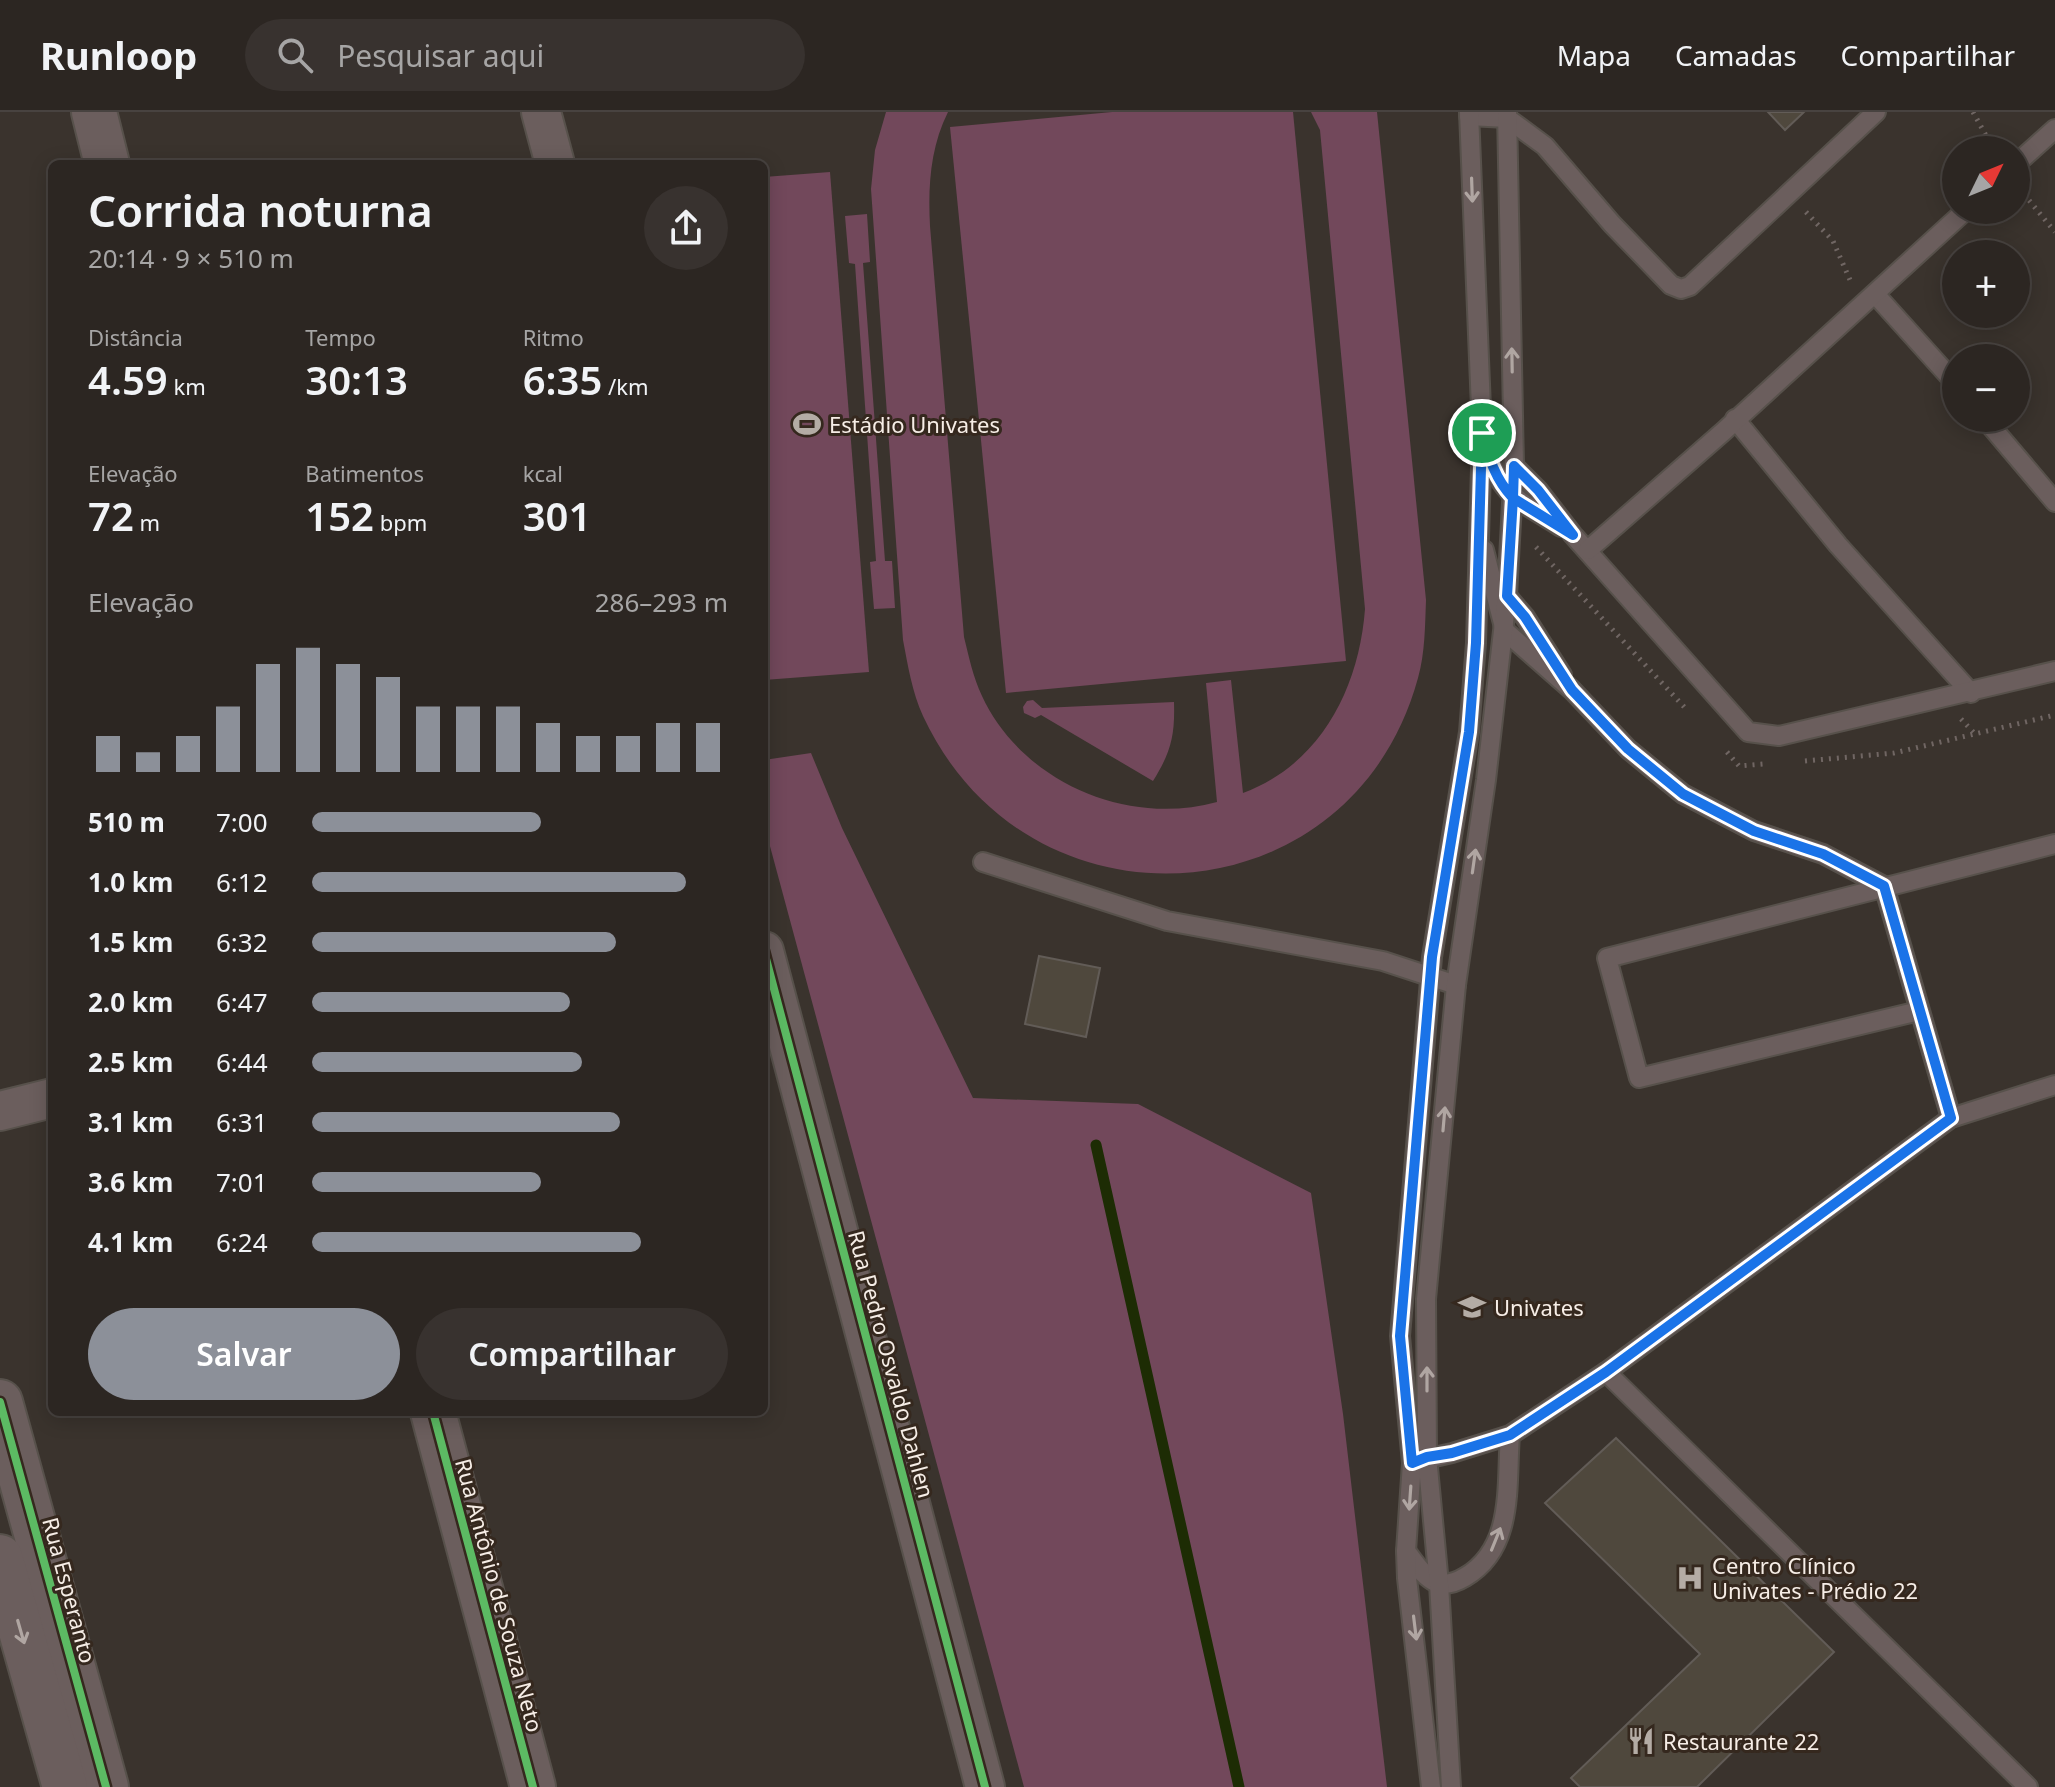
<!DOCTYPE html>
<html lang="pt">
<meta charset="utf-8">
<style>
body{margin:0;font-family:"Noto Sans",sans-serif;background:#38322f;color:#f1f3f6;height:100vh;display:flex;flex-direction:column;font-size:30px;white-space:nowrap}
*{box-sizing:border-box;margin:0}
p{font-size:26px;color:#a6a5a5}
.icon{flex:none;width:44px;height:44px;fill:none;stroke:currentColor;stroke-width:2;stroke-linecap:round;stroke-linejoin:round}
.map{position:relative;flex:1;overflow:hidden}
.drawer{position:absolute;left:48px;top:48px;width:720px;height:1256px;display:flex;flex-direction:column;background:#2c2622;border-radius:12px;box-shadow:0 4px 20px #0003,0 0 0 2px #484340}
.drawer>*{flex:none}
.needle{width:52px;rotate:47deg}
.controls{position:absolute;left:1942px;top:24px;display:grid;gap:16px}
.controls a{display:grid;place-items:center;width:88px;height:88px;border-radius:50%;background:#2c2622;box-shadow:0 4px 20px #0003,0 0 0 2px #484340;font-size:40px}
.pin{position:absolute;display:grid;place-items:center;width:68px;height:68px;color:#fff;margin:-34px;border:4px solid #fff;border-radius:50%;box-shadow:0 2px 8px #0007}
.round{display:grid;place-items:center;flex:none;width:84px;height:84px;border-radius:42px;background:#38322f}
.headline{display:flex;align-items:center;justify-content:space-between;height:136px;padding:0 40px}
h1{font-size:44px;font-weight:600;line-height:60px}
.figures{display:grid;grid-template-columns:repeat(3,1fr);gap:12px;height:136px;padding:8px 40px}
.figures div{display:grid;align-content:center}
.figures b{font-size:40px;font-weight:600}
.figures small{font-size:22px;font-weight:400}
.figures p{font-size:22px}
.chart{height:224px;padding:16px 40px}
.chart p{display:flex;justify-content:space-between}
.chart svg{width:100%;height:144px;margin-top:8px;stroke:#8c9099;stroke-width:6}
.primary-button{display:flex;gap:16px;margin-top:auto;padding:16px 40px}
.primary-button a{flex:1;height:92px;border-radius:48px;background:#8c9099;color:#fff;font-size:32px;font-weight:600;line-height:92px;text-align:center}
.primary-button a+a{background:#38322f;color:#f1f3f6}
ul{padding:0 40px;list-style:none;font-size:26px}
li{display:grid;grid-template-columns:128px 96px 1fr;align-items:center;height:60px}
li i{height:20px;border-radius:10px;background:#8c9099}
header{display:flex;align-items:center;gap:48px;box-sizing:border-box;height:112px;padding:0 40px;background:#2c2622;border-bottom:2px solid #484340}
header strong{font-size:38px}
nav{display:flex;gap:44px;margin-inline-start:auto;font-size:28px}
.search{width:560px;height:72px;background:#38322f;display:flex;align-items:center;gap:20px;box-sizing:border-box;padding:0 28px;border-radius:44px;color:#a6a5a5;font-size:30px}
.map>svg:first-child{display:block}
.green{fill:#72485b}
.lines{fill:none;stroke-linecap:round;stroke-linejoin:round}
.stream{stroke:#1d2c04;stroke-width:11}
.building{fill:#4f483d;stroke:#625c57;stroke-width:2}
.service-casing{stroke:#57514b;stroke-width:22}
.minor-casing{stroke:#57514b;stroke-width:42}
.tertiary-casing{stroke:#57514b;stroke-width:48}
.path{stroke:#706663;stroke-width:5;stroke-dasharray:2 6;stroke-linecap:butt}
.service{stroke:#6b5e5d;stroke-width:18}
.minor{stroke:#6b5e5d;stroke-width:38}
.tertiary{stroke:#6b5e5d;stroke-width:44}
.cycleway-casing{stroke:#35281e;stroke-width:13}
.cycleway{stroke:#5cba63;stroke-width:8}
.oneway{stroke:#b0a6a2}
.route-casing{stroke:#fff;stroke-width:16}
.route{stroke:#1a73e8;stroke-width:10}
.labels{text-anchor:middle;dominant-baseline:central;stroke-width:6;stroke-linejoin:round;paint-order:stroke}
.poi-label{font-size:22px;fill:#f6ede6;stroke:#35281e;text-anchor:start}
.street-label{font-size:22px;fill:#f6ede6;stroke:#35281e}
</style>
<header>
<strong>Runloop</strong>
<div class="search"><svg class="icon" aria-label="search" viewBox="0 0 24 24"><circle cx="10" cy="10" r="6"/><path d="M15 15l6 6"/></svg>Pesquisar aqui</div>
<nav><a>Mapa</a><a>Camadas</a><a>Compartilhar</a></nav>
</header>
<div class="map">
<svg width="2055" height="1675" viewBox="0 0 2055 1675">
<rect width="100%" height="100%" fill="#3a332d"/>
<g class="green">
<path d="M886,0H948C930,36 928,75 930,114L964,525C969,545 973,565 982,584C1022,670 1127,715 1217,690L1206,571L1231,568L1243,681C1321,652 1359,576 1365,497L1320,18L1311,0H1377L1426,488C1425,514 1425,541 1418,566C1352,809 1028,830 923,604C912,580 908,554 903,528L871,77L875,38Z"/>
<polygon points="1112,0 1293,0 1346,549 1006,581 950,15"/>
<polygon points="830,60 869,560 764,568 764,65"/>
<polygon points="867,102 870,150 863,151 885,449 892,449 895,496 874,497 870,450 876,449 855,152 849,151 845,104"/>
<path d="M1033,588L1042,596L1174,590C1175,624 1171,640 1153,669L1041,603L1035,606L1024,601L1023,595L1027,589Z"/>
<polygon points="811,641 842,716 973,986 1138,992 1311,1081 1343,1302 1387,1675 1024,1675 764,712 764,648"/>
</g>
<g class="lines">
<polyline class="stream" points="1096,1033 1239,1675"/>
</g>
<g class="building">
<polygon points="1768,0 1804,0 1785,18"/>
<polygon points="1039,844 1100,856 1086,925 1025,912"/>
<polygon points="1616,1326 1834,1540 1697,1675 1580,1675 1571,1666 1700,1542 1545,1391"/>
</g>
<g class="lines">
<g class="service-casing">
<g id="service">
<polyline points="1469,4 1507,6 1545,34 1612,112 1671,173 1681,177 1690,174 1876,0"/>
<polyline points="2016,52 2055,17"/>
<polyline points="1875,182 1956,272"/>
<polyline points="1984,306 2055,390"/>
<polyline points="1735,307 1838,433 1971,581"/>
<path d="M1486,335C1500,385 1521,389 1561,415"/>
<polyline points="1514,354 1538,378 1573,423 1748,620 1779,624 2055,559"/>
<polyline points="1484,438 1505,519 1572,578 1628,637 1683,682 1754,719 1823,742 1884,774 1951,1006"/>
<polyline points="1588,438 1724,319 1966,98"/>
<polyline points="1507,484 1525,505 1562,563"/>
<polyline points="983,750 1167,809 1383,849 1456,873"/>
<polyline points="1919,899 1639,966 1607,846 2055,732"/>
<polyline points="1606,1260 2028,1675"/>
<polyline points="1417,1349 1452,1341 1510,1323 1606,1260 1951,1006 2055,973"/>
<path d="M1406,1439C1423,1462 1435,1483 1465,1465C1515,1436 1506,1372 1510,1323"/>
<polyline points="1431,1675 1407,1466 1406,1439 1412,1351 1400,1224 1432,845 1469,620 1476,531 1482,321 1469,0"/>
<polyline points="1451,1675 1439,1472 1427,1345 1426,1187 1456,873 1486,668 1507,484 1514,354 1507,0"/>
</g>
</g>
<g class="minor-casing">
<g id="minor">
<polyline points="541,0 555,52"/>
<polyline points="764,839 985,1675"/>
<polyline points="0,999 52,986"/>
</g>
</g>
<g class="tertiary-casing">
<g id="tertiary">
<polyline points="94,0 107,52"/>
<polyline points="0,1290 106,1675"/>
<polyline points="433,1300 533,1675"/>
<polyline points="0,1445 65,1675"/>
</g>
</g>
<g class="path">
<polyline points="1973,0 1994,38"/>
<polyline points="2019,76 2055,120"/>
<polyline points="1806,100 1833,129 1850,168"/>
<polyline points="1536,435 1687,598"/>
<polyline points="1961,607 1976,623"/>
<polyline points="1727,640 1739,654 1763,652"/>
<polyline points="1805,649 1894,641 2055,603"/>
</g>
<use href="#service" class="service"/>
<use href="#minor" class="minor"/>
<use href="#tertiary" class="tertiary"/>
<g class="cycleway-casing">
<g id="cycleway">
<polyline points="764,839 985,1675"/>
<polyline points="0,1290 106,1675"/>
<polyline points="433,1300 533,1675"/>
</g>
</g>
<use href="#cycleway" class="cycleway"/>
</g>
<defs><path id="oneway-shaft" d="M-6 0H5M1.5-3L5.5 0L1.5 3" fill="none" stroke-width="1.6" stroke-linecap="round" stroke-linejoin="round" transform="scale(2)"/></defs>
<g class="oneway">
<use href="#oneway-shaft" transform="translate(1472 78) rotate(88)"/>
<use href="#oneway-shaft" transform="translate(1512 248) rotate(-91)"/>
<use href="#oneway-shaft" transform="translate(1474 749) rotate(-82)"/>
<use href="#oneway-shaft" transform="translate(1444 1007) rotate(-85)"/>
<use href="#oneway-shaft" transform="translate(1427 1267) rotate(-90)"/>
<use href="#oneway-shaft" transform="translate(1410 1386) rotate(94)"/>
<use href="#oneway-shaft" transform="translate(1496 1427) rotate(-68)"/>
<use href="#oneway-shaft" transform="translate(1415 1516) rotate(83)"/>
<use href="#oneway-shaft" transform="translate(21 1520) rotate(74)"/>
</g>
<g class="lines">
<g class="route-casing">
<path id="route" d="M1482,321L1476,531L1469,620L1432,845L1400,1224L1412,1351L1427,1345L1452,1341L1510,1323L1606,1260L1951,1006L1884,774L1823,742L1754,719L1683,682L1628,637L1572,578L1525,505L1507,484L1513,386L1573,423L1538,378L1514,354L1513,386C1495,367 1489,346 1482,321"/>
</g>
<use href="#route" class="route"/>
</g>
<defs>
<g id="stadium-bare" transform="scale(2.16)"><path d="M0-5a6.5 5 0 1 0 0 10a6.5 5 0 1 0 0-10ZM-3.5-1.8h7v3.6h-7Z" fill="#b4aca5" stroke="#35281e" stroke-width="2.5" paint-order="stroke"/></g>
<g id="university-bare" transform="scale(2.16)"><path d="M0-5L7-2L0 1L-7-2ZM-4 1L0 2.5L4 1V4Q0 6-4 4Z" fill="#b4aca5" stroke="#35281e" stroke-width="2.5" paint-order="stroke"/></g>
<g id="hospital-bare" transform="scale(2.16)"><path d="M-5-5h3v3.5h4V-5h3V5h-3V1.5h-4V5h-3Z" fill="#b4aca5" stroke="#35281e" stroke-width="2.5" paint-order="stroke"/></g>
<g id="restaurant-bare" transform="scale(2.16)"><path d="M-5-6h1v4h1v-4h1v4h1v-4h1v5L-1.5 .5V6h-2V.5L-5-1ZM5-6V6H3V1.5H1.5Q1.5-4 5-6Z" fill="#b4aca5" stroke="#35281e" stroke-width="2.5" paint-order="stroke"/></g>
</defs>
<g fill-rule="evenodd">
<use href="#stadium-bare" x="807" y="312"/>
<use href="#university-bare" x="1472" y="1195"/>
<use href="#hospital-bare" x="1690" y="1466"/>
<use href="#restaurant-bare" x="1641" y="1629"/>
</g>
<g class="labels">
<g class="poi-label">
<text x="829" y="312">Estádio Univates</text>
<text x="1494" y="1195">Univates</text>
<text x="1712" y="1453">Centro Clínico<tspan x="1712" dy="25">Univates - Prédio 22</tspan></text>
<text x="1663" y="1629">Restaurante 22</text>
</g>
<g class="street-label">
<text transform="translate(892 1252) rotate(75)">Rua Pedro Osvaldo Dahlen</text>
<text transform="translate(70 1478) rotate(75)">Rua Esperanto</text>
<text transform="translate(500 1483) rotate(75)">Rua Antônio de Souza Neto</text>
</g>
</g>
</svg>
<div class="controls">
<a><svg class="needle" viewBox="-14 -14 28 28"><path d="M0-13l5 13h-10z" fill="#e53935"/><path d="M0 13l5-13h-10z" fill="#a6a5a5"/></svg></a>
<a>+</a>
<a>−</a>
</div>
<div class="pin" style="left:1482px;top:321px;background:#1e9e55"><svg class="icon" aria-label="arrive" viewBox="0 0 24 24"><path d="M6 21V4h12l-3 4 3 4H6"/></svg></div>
<section class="drawer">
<div class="headline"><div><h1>Corrida noturna</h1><p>20:14 · 9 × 510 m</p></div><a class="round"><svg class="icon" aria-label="share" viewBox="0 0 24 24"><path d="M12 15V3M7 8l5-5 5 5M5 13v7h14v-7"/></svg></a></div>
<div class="figures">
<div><p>Distância</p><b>4.59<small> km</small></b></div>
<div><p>Tempo</p><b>30:13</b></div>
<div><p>Ritmo</p><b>6:35<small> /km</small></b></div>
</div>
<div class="figures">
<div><p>Elevação</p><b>72<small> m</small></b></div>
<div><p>Batimentos</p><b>152<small> bpm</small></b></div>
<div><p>kcal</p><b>301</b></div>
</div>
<div class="chart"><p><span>Elevação</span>286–293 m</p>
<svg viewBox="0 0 160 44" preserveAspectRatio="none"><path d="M5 44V33M15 44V38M25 44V33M35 44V24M45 44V11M55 44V6M65 44V11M75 44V15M85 44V24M95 44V24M105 44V24M115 44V29M125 44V33M135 44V33M145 44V29M155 44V29"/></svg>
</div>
<ul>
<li><b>510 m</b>7:00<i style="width:55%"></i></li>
<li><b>1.0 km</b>6:12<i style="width:90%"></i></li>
<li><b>1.5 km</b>6:32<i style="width:73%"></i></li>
<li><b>2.0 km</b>6:47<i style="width:62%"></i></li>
<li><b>2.5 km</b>6:44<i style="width:65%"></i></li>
<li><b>3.1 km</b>6:31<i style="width:74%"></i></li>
<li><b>3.6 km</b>7:01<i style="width:55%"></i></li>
<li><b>4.1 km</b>6:24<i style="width:79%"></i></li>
</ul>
<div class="primary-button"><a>Salvar</a><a>Compartilhar</a></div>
</section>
</div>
